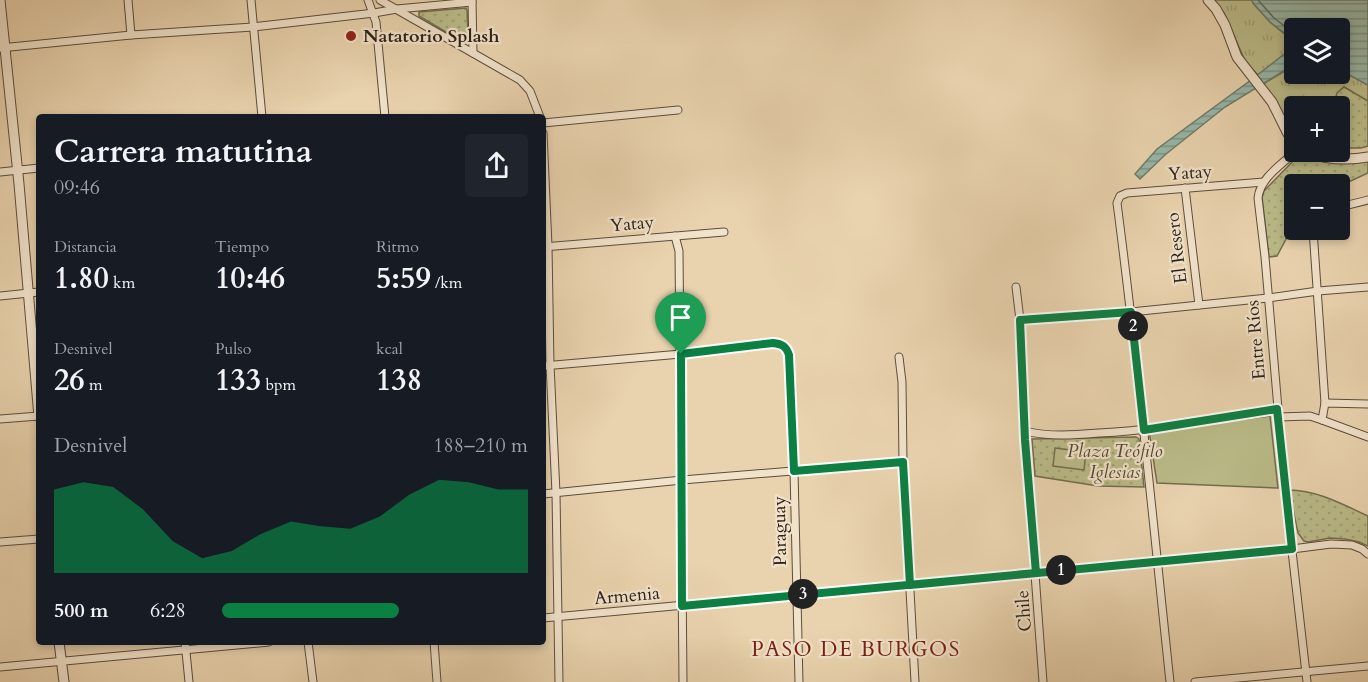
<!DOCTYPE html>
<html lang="es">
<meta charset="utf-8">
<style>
body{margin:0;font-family:Cardo,serif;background:#20242c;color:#f1f3f6;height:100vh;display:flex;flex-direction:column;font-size:22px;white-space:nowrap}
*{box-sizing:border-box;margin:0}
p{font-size:20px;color:#9ea1a6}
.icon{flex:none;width:33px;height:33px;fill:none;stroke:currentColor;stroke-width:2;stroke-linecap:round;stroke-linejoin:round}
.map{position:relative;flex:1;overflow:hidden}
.panel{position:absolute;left:36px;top:114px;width:510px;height:531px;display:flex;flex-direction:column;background:#171b24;border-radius:6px;box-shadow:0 3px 9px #0003}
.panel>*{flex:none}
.buttons{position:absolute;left:1284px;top:18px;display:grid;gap:12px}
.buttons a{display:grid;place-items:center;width:66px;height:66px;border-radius:6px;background:#171b24;box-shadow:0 3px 9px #0003;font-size:30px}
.pin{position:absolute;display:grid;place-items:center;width:51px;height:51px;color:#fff;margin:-62px -26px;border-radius:50% 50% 50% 0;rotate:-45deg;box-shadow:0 0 6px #0007}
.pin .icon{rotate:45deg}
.km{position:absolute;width:30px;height:30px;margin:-15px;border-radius:50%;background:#222;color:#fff;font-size:16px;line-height:30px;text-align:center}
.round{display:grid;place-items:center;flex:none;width:63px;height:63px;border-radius:6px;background:#20242c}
.head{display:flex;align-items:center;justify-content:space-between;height:102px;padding:0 18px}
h1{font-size:33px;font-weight:700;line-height:45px}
.figures{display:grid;grid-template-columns:repeat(3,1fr);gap:9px;height:102px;padding:6px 18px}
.figures div{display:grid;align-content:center}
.figures b{font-size:30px;font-weight:700}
.figures small{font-size:16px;font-weight:400}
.figures p{font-size:16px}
.chart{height:168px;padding:12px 18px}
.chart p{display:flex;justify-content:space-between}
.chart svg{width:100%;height:108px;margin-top:6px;fill:#0b8043;opacity:.7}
ul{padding:0 18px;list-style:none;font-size:20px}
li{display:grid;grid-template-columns:96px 72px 1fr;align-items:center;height:45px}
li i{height:15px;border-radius:8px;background:#0b8043}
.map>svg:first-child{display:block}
.grass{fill:url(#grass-tufts);stroke:#736e50;stroke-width:1.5}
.park{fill:url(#park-dots);stroke:#736e50;stroke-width:1.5}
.pitch{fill:#babb88;stroke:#736e50;stroke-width:1.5}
.water{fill:url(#water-rules);stroke:#6c7b6e;stroke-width:1.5}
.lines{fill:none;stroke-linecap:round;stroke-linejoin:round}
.shore{stroke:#626c60;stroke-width:1.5}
.minor-casing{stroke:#5b4d3e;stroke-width:9}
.tertiary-casing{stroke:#5b4d3e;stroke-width:11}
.minor{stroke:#f1e2ca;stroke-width:7}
.tertiary{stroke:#f1e2ca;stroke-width:9}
.route-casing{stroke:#fff;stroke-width:12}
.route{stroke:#0b8043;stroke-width:8}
.poi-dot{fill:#8f2418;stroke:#f1e2ca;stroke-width:2}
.labels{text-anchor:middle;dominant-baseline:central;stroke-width:4.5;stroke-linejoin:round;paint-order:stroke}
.poi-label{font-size:18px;font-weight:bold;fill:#2c2018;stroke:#f1e2ca;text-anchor:start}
.street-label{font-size:18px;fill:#2c2018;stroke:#f1e2ca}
.park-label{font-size:18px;font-style:italic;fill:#504734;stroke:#f1e2ca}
.quarter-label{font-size:21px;letter-spacing:1.5px;fill:#7a1f14;stroke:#f1e2ca}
</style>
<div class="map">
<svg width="1368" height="682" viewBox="0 0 1368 682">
<defs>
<pattern id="grass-tufts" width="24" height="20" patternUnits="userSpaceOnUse" patternTransform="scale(1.5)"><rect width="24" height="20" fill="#babb88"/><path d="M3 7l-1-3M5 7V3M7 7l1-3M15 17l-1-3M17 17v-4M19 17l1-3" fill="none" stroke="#a0a075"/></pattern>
<pattern id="park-dots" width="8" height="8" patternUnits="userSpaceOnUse" patternTransform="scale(1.5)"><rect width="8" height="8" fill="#babb88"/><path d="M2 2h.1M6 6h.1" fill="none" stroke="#a0a075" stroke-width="1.8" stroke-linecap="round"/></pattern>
<pattern id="water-rules" width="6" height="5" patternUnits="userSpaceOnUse" patternTransform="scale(1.5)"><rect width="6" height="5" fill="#97b8a8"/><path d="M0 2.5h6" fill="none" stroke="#7b9588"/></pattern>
</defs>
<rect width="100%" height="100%" fill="#e9d3ae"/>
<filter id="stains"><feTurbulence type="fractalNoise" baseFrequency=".00333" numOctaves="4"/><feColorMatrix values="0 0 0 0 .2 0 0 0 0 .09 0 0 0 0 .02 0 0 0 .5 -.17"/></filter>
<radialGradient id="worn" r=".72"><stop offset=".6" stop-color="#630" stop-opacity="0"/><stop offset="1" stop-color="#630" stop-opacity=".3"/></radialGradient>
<g class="grass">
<polygon points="1212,0 1252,0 1253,3 1270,22 1287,36 1288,52 1258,75 1246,63 1224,13"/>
<polygon points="1294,67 1294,74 1340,74 1340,70 1343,71 1368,85 1368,101 1344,87 1337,94 1334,106 1294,106 1294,135 1263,84 1288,69"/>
</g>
<g class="park">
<polygon points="466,8 467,10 468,36 461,41 419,16 419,12"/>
<polygon points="1344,87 1368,101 1368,146 1361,148 1340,148 1340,106 1334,106 1337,93"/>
<path d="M1303,155C1325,161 1345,166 1368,160V173L1340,186L1294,184V224L1277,256L1269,257L1262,197L1264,191L1295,159Z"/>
<polygon points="1136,437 1139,439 1144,487 1098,486 1035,476 1032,439"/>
<path d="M1289,490C1317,490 1344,505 1368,516V546L1359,542L1345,539L1330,538L1308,542L1304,541L1298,533Z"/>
</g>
<g class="pitch">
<polygon points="1270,416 1278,488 1157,483 1149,431"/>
<polygon points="1055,448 1086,452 1084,470 1053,466"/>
</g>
<polygon class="water" points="1252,0 1368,0 1368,85 1340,70 1340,28 1294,28 1294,67 1287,69 1225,107 1166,154 1140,179 1135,174 1157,149 1251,80 1287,52 1287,35 1270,22 1253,3"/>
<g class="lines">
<polyline class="shore" points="1258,0 1274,18 1292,32 1294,51 1291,58 1294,61"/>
<g class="minor-casing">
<g id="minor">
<polyline points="128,0 131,35"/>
<polyline points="251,0 262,117"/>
<polyline points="368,0 376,22 385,117"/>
<polyline points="380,0 520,80 530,91 540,117"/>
<polyline points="472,0 473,53"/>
<polyline points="0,48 131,35 253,27 374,13 397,9 472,2"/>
<polyline points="543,123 678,110"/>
<polyline points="543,133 548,246 550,365 556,493 559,682"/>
<path d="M1295,152C1281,165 1260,178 1258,198L1265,257L1285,490L1307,682"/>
<polyline points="0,172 39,168"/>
<polyline points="1185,188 1199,305"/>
<polyline points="1340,207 1368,200"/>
<polyline points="1313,230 1325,403"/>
<polyline points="675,236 679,251 683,682"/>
<polyline points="543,247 724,232"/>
<polyline points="1016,287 1020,320 1025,439 1043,682"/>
<polyline points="0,296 39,292"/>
<polyline points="1020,320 1131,312 1268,298 1318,291 1368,287"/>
<polyline points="899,357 902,382 903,462 915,682"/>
<path d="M543,366L681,354L773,343C782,344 786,346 789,355L794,471L799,682"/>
<polyline points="1278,417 1310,416 1322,420 1325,403 1368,404"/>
<polyline points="0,419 39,416"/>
<polyline points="1322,420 1368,437"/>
<path d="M1025,431C1049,437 1074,435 1099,433C1159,430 1218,418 1277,409"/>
<polyline points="543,494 682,480 903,462"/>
<polyline points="0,542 39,539"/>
<polyline points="543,618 1157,562 1292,549 1331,544 1352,545 1362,549 1368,554"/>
<polyline points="185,642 189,682"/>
<polyline points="308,642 313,682"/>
<polyline points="434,642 437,682"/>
<polyline points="0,667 269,642"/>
<path d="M1170,682C1153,522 1138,362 1117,203L1120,196L1127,193L1264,182"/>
<polyline points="1195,682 1368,666"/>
</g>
</g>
<g class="tertiary-casing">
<g id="tertiary">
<polyline points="0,0 19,184 39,417"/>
<polyline points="1208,0 1216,9 1225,25 1237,57 1272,102 1287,132 1294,143"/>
<path d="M1305,152C1325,159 1347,161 1368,157"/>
<polyline points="59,642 64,682"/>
</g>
</g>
<use href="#minor" class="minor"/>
<use href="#tertiary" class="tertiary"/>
</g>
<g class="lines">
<g class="route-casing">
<path id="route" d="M681,354L773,343C782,344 786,346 789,355L794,471L903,462L910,585L1292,549L1277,409L1144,430L1131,312L1020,320L1025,440L1036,573L682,606L681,354"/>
</g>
<use href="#route" class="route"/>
</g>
<circle class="poi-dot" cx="351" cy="36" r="6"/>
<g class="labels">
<g class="poi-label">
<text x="363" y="36">Natatorio Splash</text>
</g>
<g class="street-label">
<text transform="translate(1190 173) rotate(-4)">Yatay</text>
<text transform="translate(632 224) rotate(-5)">Yatay</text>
<text transform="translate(1177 248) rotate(-97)">El Resero</text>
<text transform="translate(1256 340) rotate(-95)">Entre Ríos</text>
<text transform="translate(780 531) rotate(-91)">Paraguay</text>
<text transform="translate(627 596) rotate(-5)">Armenia</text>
<text transform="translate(1024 611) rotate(-94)">Chile</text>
</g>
<g class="park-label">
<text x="1115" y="451">Plaza Teófilo<tspan x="1115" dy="21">Iglesias</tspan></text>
</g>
<g class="quarter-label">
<text x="856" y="649">PASO DE BURGOS</text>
</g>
</g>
<rect width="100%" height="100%" filter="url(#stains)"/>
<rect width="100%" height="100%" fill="url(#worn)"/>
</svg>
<div class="buttons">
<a><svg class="icon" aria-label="layers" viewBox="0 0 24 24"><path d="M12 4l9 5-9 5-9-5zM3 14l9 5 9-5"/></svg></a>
<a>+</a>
<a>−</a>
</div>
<div class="pin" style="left:681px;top:354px;background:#1e9e55"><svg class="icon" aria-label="arrive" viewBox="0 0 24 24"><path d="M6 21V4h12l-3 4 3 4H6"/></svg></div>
<b class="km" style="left:1061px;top:570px">1</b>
<b class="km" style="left:1133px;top:326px">2</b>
<b class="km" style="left:803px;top:594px">3</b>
<section class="panel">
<div class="head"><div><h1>Carrera matutina</h1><p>09:46</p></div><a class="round"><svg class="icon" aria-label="share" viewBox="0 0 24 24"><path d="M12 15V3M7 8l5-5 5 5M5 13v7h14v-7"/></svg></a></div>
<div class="figures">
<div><p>Distancia</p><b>1.80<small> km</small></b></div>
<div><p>Tiempo</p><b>10:46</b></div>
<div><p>Ritmo</p><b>5:59<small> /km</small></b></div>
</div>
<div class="figures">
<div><p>Desnivel</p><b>26<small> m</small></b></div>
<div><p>Pulso</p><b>133<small> bpm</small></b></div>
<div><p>kcal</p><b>138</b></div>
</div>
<div class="chart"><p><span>Desnivel</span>188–210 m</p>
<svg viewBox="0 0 160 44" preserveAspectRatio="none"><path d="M0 44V10L10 7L20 9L30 18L40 31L50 38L60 35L70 28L80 23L90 25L100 26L110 21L120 12L130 6L140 7L150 10L160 10V44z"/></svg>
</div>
<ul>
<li><b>500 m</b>6:28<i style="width:58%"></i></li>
</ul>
</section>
</div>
